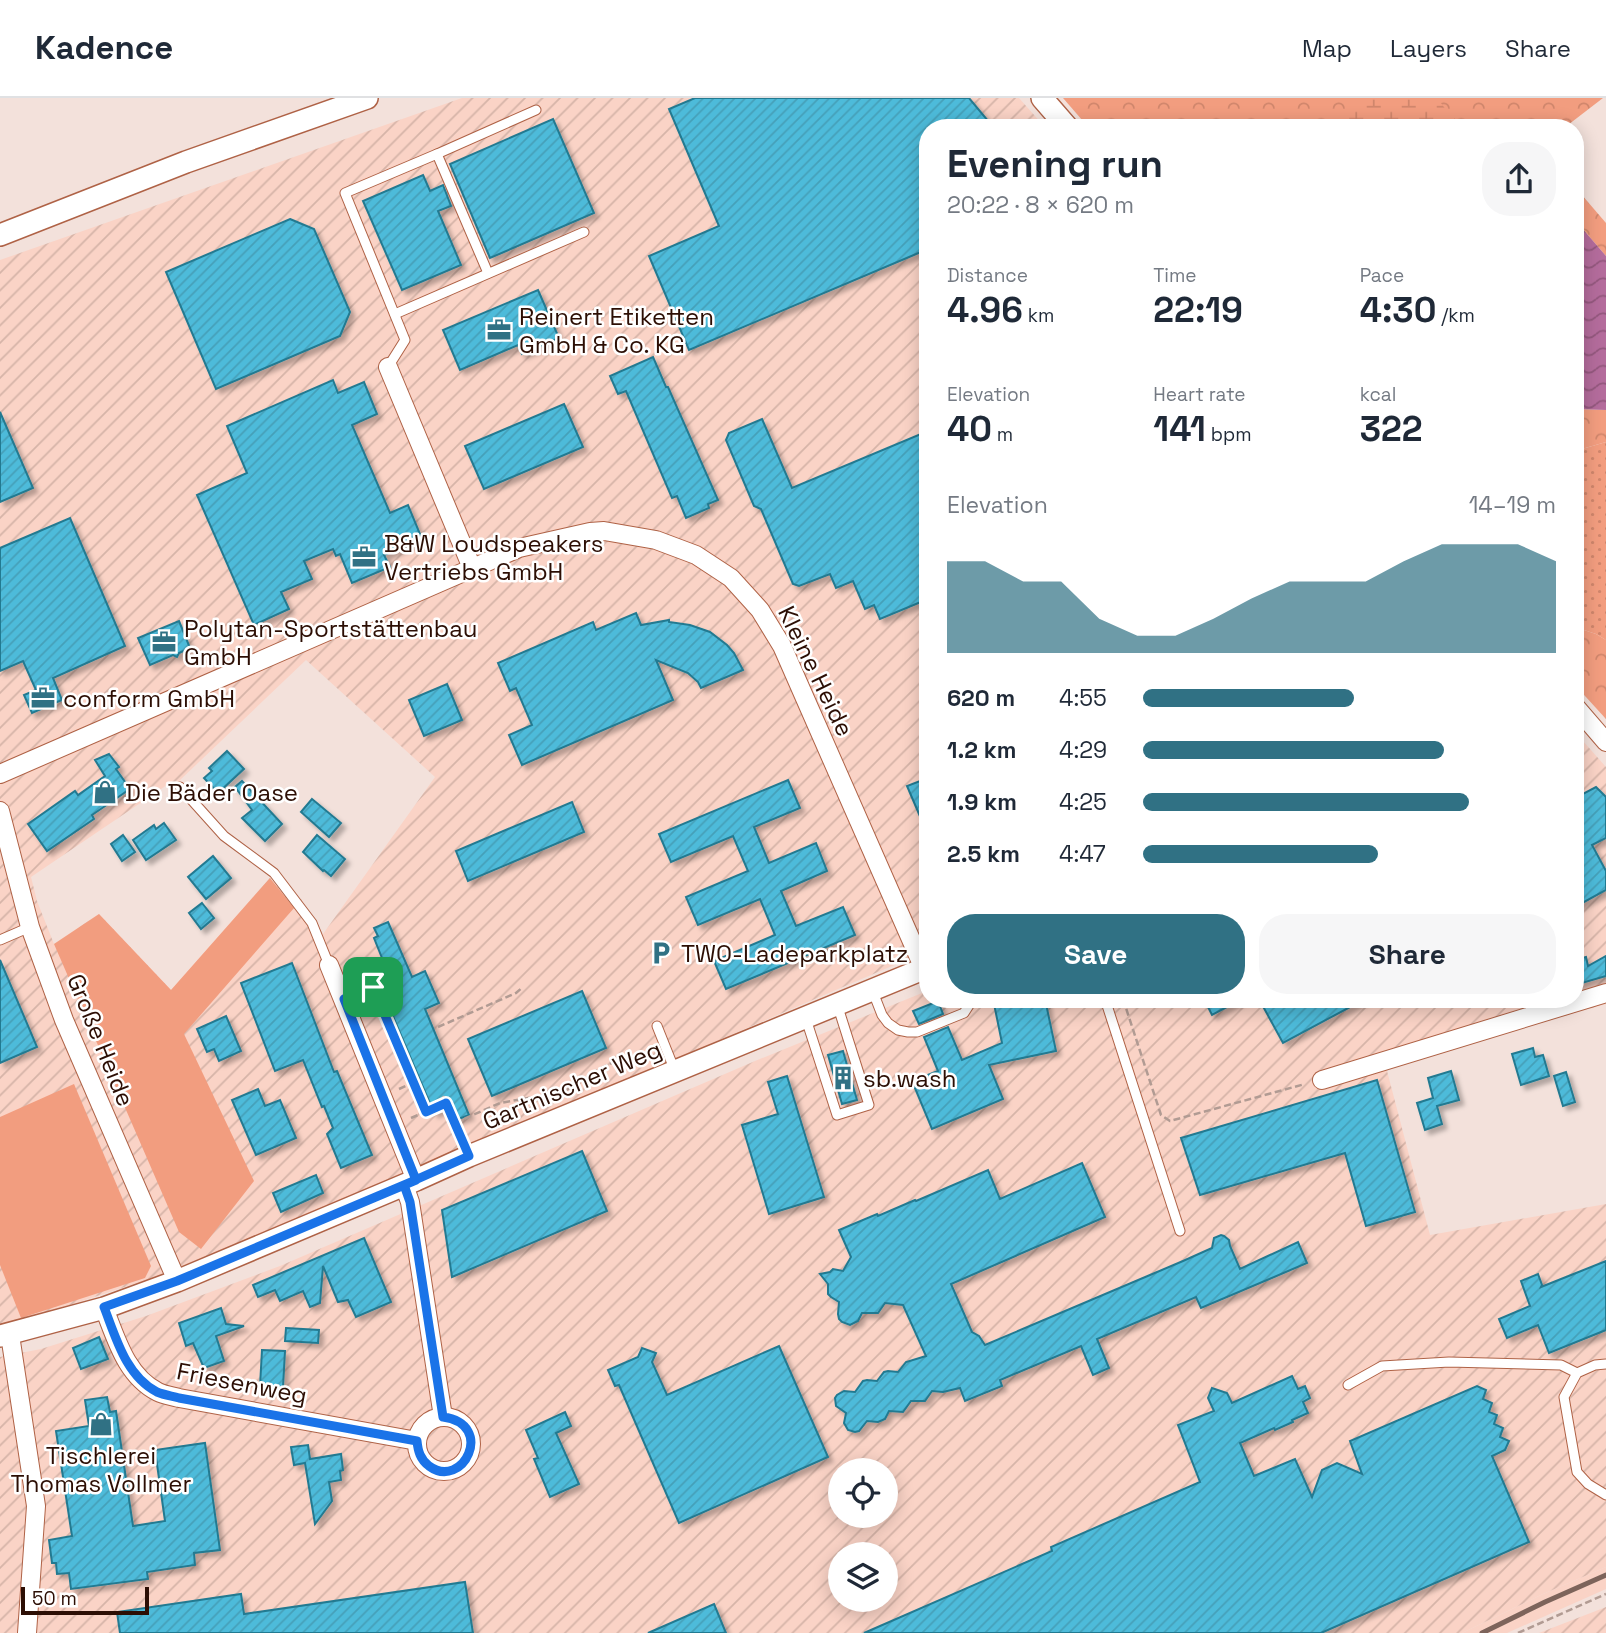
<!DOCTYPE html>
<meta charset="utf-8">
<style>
body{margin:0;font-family:"Space Grotesk",sans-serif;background:#f6f6f7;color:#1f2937;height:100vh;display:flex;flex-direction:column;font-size:26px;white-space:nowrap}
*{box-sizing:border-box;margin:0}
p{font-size:23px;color:#747a83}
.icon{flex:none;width:38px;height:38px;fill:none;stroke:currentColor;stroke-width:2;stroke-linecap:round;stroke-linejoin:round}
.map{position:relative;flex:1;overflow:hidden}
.side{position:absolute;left:919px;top:21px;width:665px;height:889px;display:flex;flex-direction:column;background:#fff;border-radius:28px;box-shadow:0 4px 18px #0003}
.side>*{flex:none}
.controls{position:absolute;left:828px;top:1360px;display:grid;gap:14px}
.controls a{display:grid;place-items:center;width:70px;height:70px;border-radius:50%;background:#fff;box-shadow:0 4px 18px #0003;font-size:35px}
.scale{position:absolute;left:21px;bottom:18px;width:128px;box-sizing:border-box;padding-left:7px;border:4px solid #2c0e04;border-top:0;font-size:19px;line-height:24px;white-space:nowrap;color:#2c0e04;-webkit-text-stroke:5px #fff;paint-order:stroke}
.pin{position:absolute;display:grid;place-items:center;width:60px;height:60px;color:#fff;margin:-30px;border-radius:14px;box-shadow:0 4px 10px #0006}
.round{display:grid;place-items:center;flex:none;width:74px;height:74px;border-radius:28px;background:#f6f6f7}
.overview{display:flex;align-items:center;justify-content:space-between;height:119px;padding:0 28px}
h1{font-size:38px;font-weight:700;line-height:52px}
.metrics{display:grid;grid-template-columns:repeat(3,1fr);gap:10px;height:119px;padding:7px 28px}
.metrics div{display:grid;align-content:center}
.metrics b{font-size:35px;font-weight:700}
.metrics small{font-size:19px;font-weight:400}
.metrics p{font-size:19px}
.chart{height:196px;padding:14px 28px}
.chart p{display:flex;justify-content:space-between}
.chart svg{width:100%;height:126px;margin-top:7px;fill:#307184;opacity:.7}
.primary-button{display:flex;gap:14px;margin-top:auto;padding:14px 28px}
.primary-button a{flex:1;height:80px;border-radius:28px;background:#307184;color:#fff;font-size:28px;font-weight:700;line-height:80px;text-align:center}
.primary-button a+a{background:#f6f6f7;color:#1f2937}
ul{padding:0 28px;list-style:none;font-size:23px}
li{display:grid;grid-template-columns:112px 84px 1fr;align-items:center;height:52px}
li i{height:18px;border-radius:9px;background:#307184}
header{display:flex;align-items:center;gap:42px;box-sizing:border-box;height:98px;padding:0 35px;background:#fff;border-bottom:2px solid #e0e1e3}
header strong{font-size:33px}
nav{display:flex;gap:38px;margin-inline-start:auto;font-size:24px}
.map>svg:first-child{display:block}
.built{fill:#fad3c6}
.industrial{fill:url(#industrial-furrows);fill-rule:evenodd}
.grass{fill:url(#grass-dots)}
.forest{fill:url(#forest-crowns)}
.wetland{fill:url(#wetland-marsh)}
.park{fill:#f29d7f}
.water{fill:url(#water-waves)}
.building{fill:url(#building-hatch);stroke:#247a91;stroke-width:2;filter:url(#shadow)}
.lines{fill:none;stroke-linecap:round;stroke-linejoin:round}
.service-casing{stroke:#af6246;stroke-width:11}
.minor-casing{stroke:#af6246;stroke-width:20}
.tertiary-casing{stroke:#af6246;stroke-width:24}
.path{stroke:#b19b93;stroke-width:2.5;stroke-dasharray:7 3.5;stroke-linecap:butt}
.service{stroke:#fff;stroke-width:9}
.minor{stroke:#fff;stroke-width:18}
.tertiary{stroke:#fff;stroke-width:21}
.rail{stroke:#7d645b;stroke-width:5}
.route-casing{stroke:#fff;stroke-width:14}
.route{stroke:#1a73e8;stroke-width:9}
.labels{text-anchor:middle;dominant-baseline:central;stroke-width:5;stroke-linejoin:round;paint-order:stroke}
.poi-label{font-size:24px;fill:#2c0e04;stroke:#fff;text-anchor:start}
.street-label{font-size:24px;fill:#2c0e04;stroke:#fff}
</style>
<header>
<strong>Kadence</strong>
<nav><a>Map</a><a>Layers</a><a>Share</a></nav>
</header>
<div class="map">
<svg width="1606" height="1535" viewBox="0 0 1606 1535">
<defs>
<pattern id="industrial-furrows" width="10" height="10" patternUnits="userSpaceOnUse" patternTransform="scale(1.75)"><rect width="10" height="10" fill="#fad3c6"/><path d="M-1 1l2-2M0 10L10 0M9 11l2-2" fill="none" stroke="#d6b4a8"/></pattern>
<pattern id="grass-dots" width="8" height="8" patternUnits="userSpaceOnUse" patternTransform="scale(1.75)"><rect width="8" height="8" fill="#f29d7f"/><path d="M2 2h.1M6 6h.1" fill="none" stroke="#d0866c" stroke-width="1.8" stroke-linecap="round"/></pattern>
<pattern id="forest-crowns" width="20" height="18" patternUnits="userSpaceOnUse" patternTransform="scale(1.75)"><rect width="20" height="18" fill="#f29d7f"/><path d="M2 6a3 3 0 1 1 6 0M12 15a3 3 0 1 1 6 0" fill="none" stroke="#d0866c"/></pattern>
<pattern id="wetland-marsh" width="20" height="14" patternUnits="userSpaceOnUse" patternTransform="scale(1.75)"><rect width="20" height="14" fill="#f29d7f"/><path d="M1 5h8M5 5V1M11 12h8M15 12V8" fill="none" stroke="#d0866c"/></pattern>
<pattern id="water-waves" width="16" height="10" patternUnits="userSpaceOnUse" patternTransform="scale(1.75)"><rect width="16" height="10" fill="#b46c9c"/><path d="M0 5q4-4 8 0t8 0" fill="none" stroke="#93577d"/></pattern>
<pattern id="building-hatch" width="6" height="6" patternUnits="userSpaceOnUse" patternTransform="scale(1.75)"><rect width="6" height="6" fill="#4ebbda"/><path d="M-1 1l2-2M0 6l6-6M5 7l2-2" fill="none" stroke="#44a0b9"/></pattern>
<filter id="shadow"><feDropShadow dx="4.5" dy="4.5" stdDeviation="2" flood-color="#0004"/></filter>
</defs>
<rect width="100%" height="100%" fill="#f3e1db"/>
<polygon class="built" points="1606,1469 1606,1491 1507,1535 1462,1535 1543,1496"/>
<g class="industrial">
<path d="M462,0H1019L1043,27L1040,30H928L927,853L329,1109L202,1160L146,1182L24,1222L0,1226V162ZM306,562L435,679L323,836L301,801L294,809L270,780L171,892L99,816L54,846L37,803L31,779L170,685L178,684Z"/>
<path d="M1575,634L1606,669V906L1386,969L1430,1137L1606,1106V1469L1543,1496L1462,1535H0V1259L41,1251L146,1218L280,1168L755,963L927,893L928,901H1575ZM840,1372H886V1418H840ZM840,1456H886V1502H840Z"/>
<polygon points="1606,1509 1606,1535 1539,1535"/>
</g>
<polygon class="grass" points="1606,344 1606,542 1596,536 1575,529 1575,353"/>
<g class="forest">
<polygon points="1063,0 1603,0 1564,30 1089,30"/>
<polygon points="1575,89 1606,125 1606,158 1575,122"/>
<polygon points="1575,311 1606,312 1606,344 1575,353"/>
<polygon points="1575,529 1596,536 1606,542 1606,621 1575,587"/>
</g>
<path class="wetland" d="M1365,0H1438C1444,12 1455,20 1464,30H1321Z"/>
<g class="park">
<polygon points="270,780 294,810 184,936 254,1083 201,1151 179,1134 54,846 99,816 171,892"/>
<polygon points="74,986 151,1168 145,1180 21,1220 0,1167 0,1019"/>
</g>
<polygon class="water" points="1575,122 1606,158 1606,312 1575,311"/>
<g class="building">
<polygon points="695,0 969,0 994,30 928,30 928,151 689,252 649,158 719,128 669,11"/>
<polygon points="553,21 594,115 490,160 450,66"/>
<polygon points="423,77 430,93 443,87 451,108 438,113 461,167 402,192 363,103"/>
<polygon points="290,121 314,131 350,214 340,238 216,291 166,174"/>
<polygon points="538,192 559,240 522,256 518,247 460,272 443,232"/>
<polygon points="653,259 666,289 668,289 718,402 708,406 709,410 686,420 677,398 672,400 626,293 618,296 610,278"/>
<polygon points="333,282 338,295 364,284 377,316 352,327 390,415 408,407 422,441 384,457 390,469 352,485 340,456 336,458 333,451 304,463 312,481 281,494 289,511 254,527 197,397 247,375 227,328"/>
<polygon points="564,306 583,349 484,391 465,348"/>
<polygon points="0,314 33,390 0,404"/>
<polygon points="762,321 792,390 928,333 928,501 880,521 874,507 865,511 853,483 836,490 830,476 799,488 793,486 761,411 754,408 726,342 729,335"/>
<polygon points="70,420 125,548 53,580 62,602 32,615 24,597 36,592 23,563 0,573 0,450"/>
<polygon points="636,515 641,527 669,522 669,524 690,527 710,534 727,547 734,555 743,572 701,590 698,584 688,575 656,562 673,602 522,667 509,637 532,627 516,590 510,593 498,565 593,524 596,532"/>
<polygon points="179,523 190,550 179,555 177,559 173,557 150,567 138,540"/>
<polygon points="447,586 462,622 424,638 409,602"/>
<polygon points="227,653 244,671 218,695 204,680 212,673 209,670"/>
<polygon points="109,656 119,669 116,671 130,691 92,717 94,721 47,753 28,726 75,693 78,697 105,678 95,662"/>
<polygon points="928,680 928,737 907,688"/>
<polygon points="788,682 800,710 754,729 769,765 816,745 827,773 781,793 796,828 843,809 855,837 726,891 714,863 775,837 760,801 698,827 686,799 748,773 733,738 671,764 659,736"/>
<polygon points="242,683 282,726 265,743 242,720 252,712 235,689"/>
<polygon points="1596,689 1606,699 1606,740 1592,747 1606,773 1606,792 1575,809 1575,700"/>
<polygon points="312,701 341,725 329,739 301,714"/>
<polygon points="572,704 584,734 468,783 456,753"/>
<polygon points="164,725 176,742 146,762 133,742 154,727 156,731"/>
<polygon points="123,737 135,754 122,763 111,746"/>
<polygon points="317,737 345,761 331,778 324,772 323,773 303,754"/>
<polygon points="213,758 231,780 206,801 188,779"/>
<polygon points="202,805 214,820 201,831 189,815"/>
<polygon points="388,824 412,879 425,873 439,905 425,911 469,1017 451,1024 445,1010 434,1015 381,890 392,885 374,840 378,838 374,830"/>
<polygon points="1606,858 1606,878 1575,887 1575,862 1586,859 1588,868"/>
<polygon points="0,862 37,949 0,965"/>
<polygon points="292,865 334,974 337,973 372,1057 341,1070 327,1036 333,1030 324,1008 322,1009 303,962 275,973 241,885"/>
<polygon points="582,893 606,950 492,998 468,941"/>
<polygon points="993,901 1045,901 1056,953 989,967 1003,1001 932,1031 912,983 938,973 924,939 948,929 962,962 1002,945"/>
<polygon points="1204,901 1242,901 1212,917"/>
<polygon points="1259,901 1365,901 1283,945"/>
<polygon points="938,903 943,916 919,926 913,913"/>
<polygon points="226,918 241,953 219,963 214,951 207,954 197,931"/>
<polygon points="1533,950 1535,959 1543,957 1549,978 1521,987 1512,956"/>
<polygon points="843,953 857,1002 842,1006 828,957"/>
<polygon points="1451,973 1459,1002 1437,1008 1442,1026 1425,1032 1417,1005 1433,1000 1428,980"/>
<polygon points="1566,974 1575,1004 1563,1008 1554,978"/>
<polygon points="787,978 824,1099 769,1116 742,1027 778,1016 768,984"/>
<polygon points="1377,982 1415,1114 1366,1128 1345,1055 1200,1097 1181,1040"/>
<polygon points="258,991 265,1008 280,1002 296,1040 256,1057 232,1002"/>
<polygon points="582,1053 607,1113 452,1179 442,1112"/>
<polygon points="1082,1065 1105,1119 951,1186 972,1234 979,1238 985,1247 1183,1163 1212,1150 1214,1140 1221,1137 1224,1138 1229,1142 1230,1148 1240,1171 1298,1144 1307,1165 1201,1210 1196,1199 1097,1241 1109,1270 1093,1277 1081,1248 1000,1282 1002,1288 965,1303 960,1290 943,1294 932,1293 925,1303 911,1303 903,1314 889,1313 885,1321 878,1324 867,1323 859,1333 855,1334 848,1332 844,1325 846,1315 836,1308 835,1300 837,1297 844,1293 855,1294 863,1283 867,1282 877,1283 884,1274 888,1273 898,1274 906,1264 926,1258 903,1207 885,1205 878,1215 862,1215 858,1223 850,1227 842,1224 839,1221 838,1216 839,1204 831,1199 828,1196 828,1186 820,1176 830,1174 833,1171 843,1173 851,1159 839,1132 877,1116 878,1118 915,1102 916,1103 988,1072 1000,1101"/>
<polygon points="316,1077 323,1095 281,1114 273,1095"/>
<polygon points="364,1140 391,1204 356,1219 348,1202 338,1204 323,1168 320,1205 310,1209 303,1193 280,1203 275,1192 258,1199 253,1187"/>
<polygon points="1606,1163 1606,1232 1549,1255 1538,1227 1507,1240 1499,1221 1530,1208 1521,1183 1538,1176 1542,1187 1541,1189"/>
<polygon points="221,1210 226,1226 244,1228 216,1238 224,1263 204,1270 193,1245 186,1248 179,1225"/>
<polygon points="286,1230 319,1232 318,1245 285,1243"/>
<polygon points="99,1239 108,1261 81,1271 73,1250"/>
<polygon points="779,1248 828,1359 679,1425 619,1287 615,1288 608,1272 638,1259 642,1250 656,1255 652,1264 667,1297"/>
<polygon points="262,1252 285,1253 283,1289 260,1288"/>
<polygon points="1292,1278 1298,1291 1305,1288 1310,1300 1303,1304 1308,1315 1292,1322 1293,1324 1275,1332 1274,1330 1240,1345 1254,1378 1295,1361 1312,1399 1322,1372 1337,1365 1362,1376 1350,1343 1477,1288 1486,1292 1483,1301 1492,1305 1489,1314 1497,1317 1494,1326 1503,1330 1500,1339 1509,1343 1505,1352 1492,1358 1529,1444 1321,1535 864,1535 1052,1453 1051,1449 1200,1384 1178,1327 1214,1313 1208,1300 1212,1290 1227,1295 1232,1305"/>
<polygon points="107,1299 110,1314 116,1313 133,1428 165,1423 155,1352 205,1345 220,1452 194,1455 195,1467 147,1474 148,1481 71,1491 69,1475 57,1476 56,1465 52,1465 49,1442 72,1438 56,1333 89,1328 85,1302"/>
<polygon points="565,1314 571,1328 556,1335 579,1386 550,1399 534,1361 538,1360 526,1332"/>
<polygon points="308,1347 310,1361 341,1356 343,1372 340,1373 341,1382 329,1384 332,1403 315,1426 305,1365 294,1367 291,1349"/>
<polygon points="465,1484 473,1535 120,1535 117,1514 241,1496 244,1516"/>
<polygon points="714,1506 726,1535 648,1535"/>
</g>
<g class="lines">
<g class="service-casing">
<g id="service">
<polyline points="437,56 536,12"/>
<polyline points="395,216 584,134"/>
<polyline points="388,269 405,242 345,95 437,56 488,175"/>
<polyline points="180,689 224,738 274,775 312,825 329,867"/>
<polyline points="0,842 30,829"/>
<polyline points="873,894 882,917 888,925 898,932 908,934 917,934 964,915 973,901"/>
<polyline points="1105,901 1180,1133"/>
<polyline points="806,921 837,1017 869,1007 837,906"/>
<polyline points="657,928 675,973"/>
<polyline points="1606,1266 1595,1267 1577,1275 1564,1299 1577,1374 1588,1386 1606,1397"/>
<polyline points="1348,1287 1382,1268 1449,1264 1561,1267 1577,1275"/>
</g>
</g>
<g class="minor-casing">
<g id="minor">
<polyline points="388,269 472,470"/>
<polyline points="1575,608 1606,644"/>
<polyline points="0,676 519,450 590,434 604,433 656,442 696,457 731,480 760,512 782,548 924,871"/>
<polyline points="0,713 30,829 64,922 177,1183"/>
<polyline points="329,867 416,1082"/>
<polyline points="1322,982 1606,895"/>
<polyline points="404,1087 410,1104 443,1319"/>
<path d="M104,1210C116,1240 126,1278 158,1294C164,1297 172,1298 179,1300L417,1343"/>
<polyline points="10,1237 36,1408 27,1535"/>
<circle cx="444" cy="1346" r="27"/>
</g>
</g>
<g class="tertiary-casing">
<g id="tertiary">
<polyline points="1042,0 1068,30"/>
<polyline points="0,137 186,64 367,0"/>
<polyline points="0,1238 104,1210 177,1183 416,1082 469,1058 928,869"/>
</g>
</g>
<g class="path">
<polyline points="359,894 373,889 426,1014"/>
<polyline points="1123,901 1161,1017 1170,1023 1305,986"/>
<polyline points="438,929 516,895 523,889"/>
<polyline points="399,991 412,985"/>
<polyline points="443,998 462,1042"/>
<polyline points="411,1020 446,1005"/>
<polyline points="455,1025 500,1005 562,994 575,988 599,971 612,965 618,966"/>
<polyline points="1518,1535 1606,1496"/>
</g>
<use href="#service" class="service"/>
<use href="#minor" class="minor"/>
<use href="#tertiary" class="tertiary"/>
<polyline class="rail" points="1482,1535 1545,1504 1606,1477"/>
</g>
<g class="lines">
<g class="route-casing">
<path id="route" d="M373,889L344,901L416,1082L177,1183L104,1209C116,1240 126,1278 157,1294C164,1297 172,1298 179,1300L417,1343C418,1353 420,1361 429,1368C463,1393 496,1326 443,1319L410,1104L404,1087L469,1058L446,1005L426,1014L373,889"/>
</g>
<use href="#route" class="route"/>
</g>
<defs>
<g id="office-bare" transform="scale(1.89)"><path d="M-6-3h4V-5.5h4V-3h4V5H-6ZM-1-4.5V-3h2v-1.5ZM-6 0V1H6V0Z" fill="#307184" stroke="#fff" stroke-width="2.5" paint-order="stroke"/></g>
<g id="shop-bare" transform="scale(1.89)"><path d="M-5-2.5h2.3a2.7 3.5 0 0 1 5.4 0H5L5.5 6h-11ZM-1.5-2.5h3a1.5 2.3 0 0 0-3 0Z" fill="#307184" stroke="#fff" stroke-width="2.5" paint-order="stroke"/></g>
<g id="parking-bare" transform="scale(1.89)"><path d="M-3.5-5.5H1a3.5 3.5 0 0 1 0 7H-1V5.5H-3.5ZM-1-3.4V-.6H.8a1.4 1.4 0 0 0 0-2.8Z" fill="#307184" stroke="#fff" stroke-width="2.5" paint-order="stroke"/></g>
<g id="building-bare" transform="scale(1.89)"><path d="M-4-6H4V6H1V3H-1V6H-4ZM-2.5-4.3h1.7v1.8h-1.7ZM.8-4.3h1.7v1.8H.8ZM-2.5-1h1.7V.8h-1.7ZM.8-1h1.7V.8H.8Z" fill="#307184" stroke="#fff" stroke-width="2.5" paint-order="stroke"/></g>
</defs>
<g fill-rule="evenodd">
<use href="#office-bare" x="499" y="232"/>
<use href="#office-bare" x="364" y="459"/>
<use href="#office-bare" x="164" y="544"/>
<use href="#office-bare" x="43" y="600"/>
<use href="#shop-bare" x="105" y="694"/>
<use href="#parking-bare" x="661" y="855"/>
<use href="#building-bare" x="843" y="980"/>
<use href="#shop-bare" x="101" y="1326"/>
</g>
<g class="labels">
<g class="poi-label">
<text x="519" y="218">Reinert Etiketten<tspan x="519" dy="28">GmbH &amp; Co. KG</tspan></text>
<text x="384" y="445">B&amp;W Loudspeakers<tspan x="384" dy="28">Vertriebs GmbH</tspan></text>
<text x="184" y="530">Polytan-Sportstättenbau<tspan x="184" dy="28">GmbH</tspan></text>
<text x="63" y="600">conform GmbH</text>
<text x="125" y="694">Die Bäder Oase</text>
<text x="681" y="855">TWO-Ladeparkplatz</text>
<text x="863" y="980">sb.wash</text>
<text x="101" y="1357" text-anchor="middle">Tischlerei<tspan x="101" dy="28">Thomas Vollmer</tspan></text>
</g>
<g class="street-label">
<text transform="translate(816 573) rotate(64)">Kleine Heide</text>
<text transform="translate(101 942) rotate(68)">Große Heide</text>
<text transform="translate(572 987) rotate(-23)">Gartnischer Weg</text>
<text transform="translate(242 1285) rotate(11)">Friesenweg</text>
</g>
</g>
</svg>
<div class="controls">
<a><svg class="icon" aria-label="locate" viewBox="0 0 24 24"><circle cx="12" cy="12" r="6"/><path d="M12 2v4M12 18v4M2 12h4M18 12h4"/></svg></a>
<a><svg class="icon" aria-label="layers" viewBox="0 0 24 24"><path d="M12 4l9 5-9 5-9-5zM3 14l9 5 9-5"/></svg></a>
</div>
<div class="scale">50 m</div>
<div class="pin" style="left:373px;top:889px;background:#1e9e55"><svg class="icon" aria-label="arrive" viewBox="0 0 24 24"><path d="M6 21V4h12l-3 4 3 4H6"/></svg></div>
<section class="side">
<div class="overview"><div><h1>Evening run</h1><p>20:22 · 8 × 620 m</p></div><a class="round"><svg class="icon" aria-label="share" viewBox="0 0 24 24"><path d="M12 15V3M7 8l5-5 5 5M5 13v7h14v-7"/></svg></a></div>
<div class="metrics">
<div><p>Distance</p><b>4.96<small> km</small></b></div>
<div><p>Time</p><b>22:19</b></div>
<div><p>Pace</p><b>4:30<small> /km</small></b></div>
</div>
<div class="metrics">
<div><p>Elevation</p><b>40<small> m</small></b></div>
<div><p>Heart rate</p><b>141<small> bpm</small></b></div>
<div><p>kcal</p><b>322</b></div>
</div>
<div class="chart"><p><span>Elevation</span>14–19 m</p>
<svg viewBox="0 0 160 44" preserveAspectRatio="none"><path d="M0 44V12L10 12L20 19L30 19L40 32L50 38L60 38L70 32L80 25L90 19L100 19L110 19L120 12L130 6L140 6L150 6L160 12V44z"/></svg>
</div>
<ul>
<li><b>620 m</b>4:55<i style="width:51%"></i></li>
<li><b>1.2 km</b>4:29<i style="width:73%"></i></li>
<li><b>1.9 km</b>4:25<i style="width:79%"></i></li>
<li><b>2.5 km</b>4:47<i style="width:57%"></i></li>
</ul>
<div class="primary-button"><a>Save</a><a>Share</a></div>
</section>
</div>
